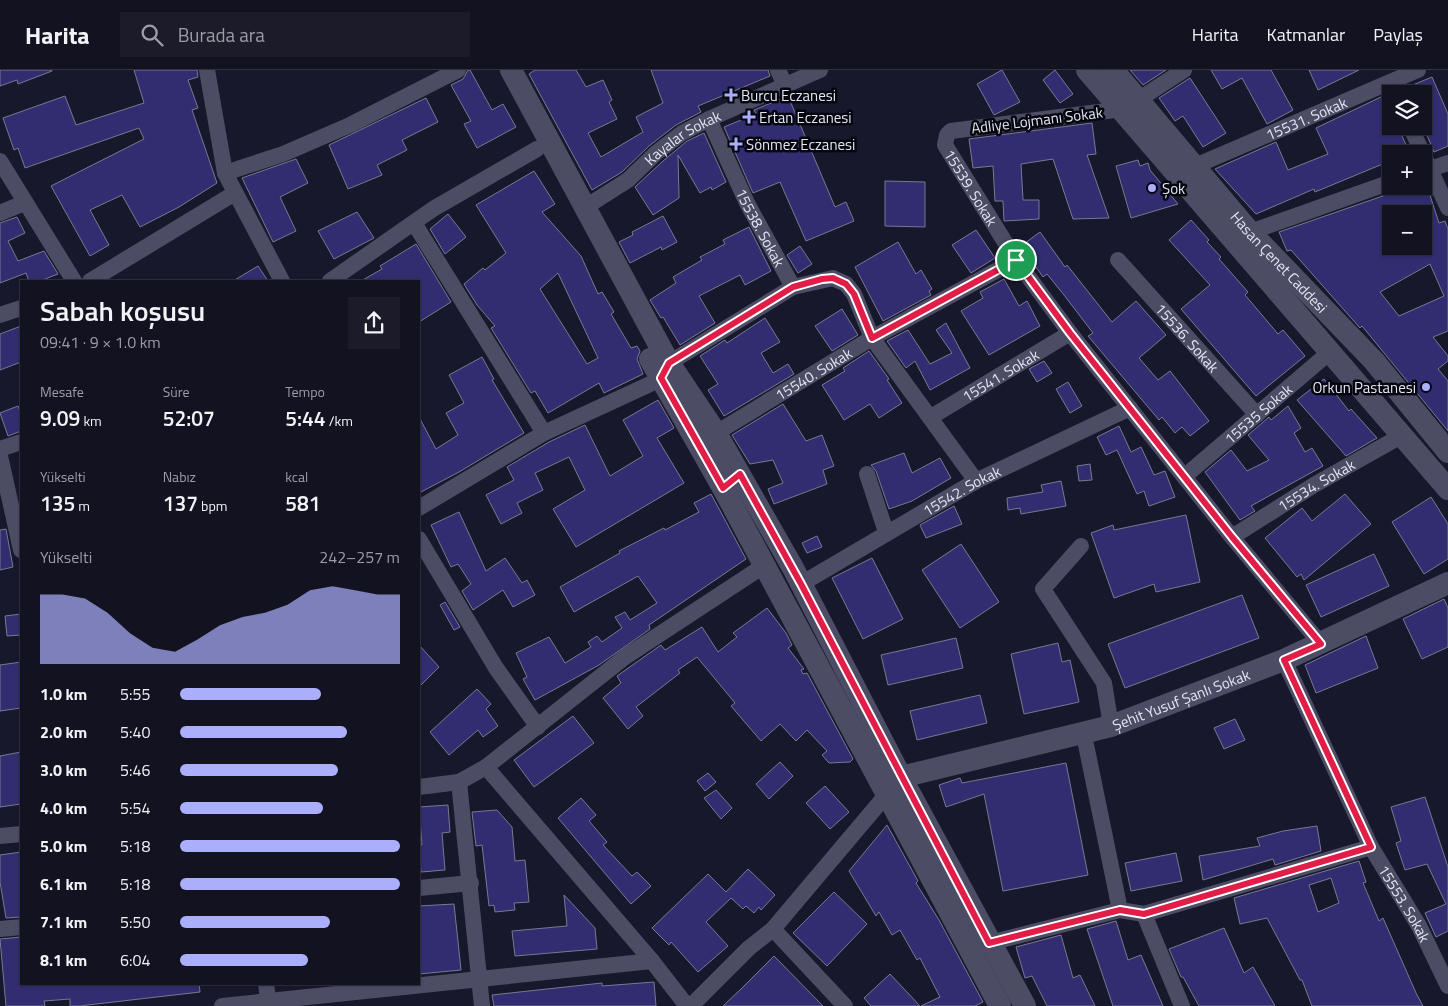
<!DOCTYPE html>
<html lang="tr">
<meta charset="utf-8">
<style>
body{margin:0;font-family:"Titillium Web",sans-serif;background:#1b1b2a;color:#f1f3f6;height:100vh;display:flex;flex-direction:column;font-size:19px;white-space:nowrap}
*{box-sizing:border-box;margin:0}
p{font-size:16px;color:#9c9ea5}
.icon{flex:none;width:28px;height:28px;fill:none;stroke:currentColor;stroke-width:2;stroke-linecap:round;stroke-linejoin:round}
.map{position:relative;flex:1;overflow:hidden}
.sheet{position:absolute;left:20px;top:210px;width:400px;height:705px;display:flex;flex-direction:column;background:#121221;border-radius:0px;box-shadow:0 1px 4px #0004,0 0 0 1px #31323f}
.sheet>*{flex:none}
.controls{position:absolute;left:1382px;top:15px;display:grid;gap:10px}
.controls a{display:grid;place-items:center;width:50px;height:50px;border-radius:0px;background:#121221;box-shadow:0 1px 4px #0004,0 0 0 1px #31323f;font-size:25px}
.pin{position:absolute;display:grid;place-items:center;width:42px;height:42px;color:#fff;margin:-21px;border:2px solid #fff;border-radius:50%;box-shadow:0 1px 5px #0007}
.round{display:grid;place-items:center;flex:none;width:52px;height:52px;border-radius:0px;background:#1b1b2a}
.head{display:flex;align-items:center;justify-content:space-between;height:85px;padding:0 20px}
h1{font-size:28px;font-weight:600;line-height:38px}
.stats{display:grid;grid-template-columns:repeat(3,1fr);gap:8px;height:85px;padding:5px 20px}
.stats div{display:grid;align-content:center}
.stats b{font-size:21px;font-weight:600}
.stats small{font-size:14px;font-weight:400}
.stats p{font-size:14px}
.chart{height:140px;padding:10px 20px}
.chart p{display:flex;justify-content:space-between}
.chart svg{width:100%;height:90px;margin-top:5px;fill:#abaffb;opacity:.7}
ul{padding:0 20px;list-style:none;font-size:16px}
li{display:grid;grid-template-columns:80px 60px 1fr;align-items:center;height:38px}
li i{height:12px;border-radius:6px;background:#abaffb}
header{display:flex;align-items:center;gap:30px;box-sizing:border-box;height:70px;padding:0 25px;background:#121221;border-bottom:1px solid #31323f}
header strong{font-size:24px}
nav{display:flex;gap:28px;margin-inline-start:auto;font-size:18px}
.search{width:350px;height:45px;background:#1b1b2a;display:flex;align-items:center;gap:12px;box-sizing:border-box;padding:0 18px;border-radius:0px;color:#9c9ea5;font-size:19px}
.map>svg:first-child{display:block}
.building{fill:#312d70;stroke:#777991;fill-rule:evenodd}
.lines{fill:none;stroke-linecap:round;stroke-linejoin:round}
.street{stroke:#4c4d64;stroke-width:16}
.secondary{stroke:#4c4d64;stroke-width:22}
.route-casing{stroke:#fff;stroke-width:10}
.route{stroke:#e11d48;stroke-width:6}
.poi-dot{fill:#abaffb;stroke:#05050d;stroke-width:2}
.labels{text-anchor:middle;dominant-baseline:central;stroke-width:5;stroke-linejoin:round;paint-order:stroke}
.poi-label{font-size:15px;fill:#e3e5f3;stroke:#05050d;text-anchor:start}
.street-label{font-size:15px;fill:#e3e5f3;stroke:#05050d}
</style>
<header>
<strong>Harita</strong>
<div class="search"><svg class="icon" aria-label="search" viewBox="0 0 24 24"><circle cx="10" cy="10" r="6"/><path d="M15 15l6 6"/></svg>Burada ara</div>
<nav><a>Harita</a><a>Katmanlar</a><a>Paylaş</a></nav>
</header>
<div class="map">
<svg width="1448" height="936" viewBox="0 0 1448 936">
<rect width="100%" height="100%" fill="#18182c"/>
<g class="building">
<polygon points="0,0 52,0 52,1 18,14 17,10 0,16"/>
<polygon points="134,0 197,0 198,7 188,10 198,38 192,40 217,113 179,137 140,157 122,125 90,140 109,175 90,186 51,116 144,69 139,58 25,98 18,78 14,80 3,48 65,26 76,55 144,33"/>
<polygon points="468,0 470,0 492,40 503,34 516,57 477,78 464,54 471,51 451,15 463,9"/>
<polygon points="535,0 576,0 586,17 603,10 612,30 609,32 617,49 588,63 601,87 643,62 636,47 663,33 651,0 768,0 770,6 698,36 701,42 676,55 649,76 622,102 592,120 529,4"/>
<polygon points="1002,0 1020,32 994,45 977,14"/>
<polygon points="1055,0 1073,24 1060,33 1043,10"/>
<polygon points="1130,0 1166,0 1143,15"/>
<polygon points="1211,0 1271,0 1293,40 1267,54 1242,8 1222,19"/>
<polygon points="1309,0 1359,0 1318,20"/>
<polygon points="1432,7 1448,44 1448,76 1434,82 1424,58 1424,24 1391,24"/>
<polygon points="1190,8 1226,63 1203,77 1183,46 1175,51 1159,28"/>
<polygon points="788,26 835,137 846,132 854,151 806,171 780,112 753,123 724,57 756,44 754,40"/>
<polygon points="1383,26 1391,43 1391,62 1399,59 1410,84 1391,84 1391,90 1385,93 1315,122 1314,119 1256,144 1215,99 1276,72 1288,100 1328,84 1316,58"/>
<polygon points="426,28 438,52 402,70 407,80 377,95 382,105 348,119 329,75"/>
<polygon points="1092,53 1096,84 1087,85 1109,148 1073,149 1053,89 1021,94 1023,130 1039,130 1039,149 1004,151 1003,131 995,131 993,96 973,98 969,69"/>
<polygon points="704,63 726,112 712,120 711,117 700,123 678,85 679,128 653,145 635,117 663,91 687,71"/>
<polygon points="296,89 308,113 280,127 296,161 273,172 242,108"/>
<polygon points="1138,90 1140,96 1148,93 1150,100 1178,134 1131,148 1116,96"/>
<path d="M534,101L555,134L542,142L581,186L598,224L602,222L614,242L611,244L631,278L637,276L640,281L637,289L643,304L604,323L599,313L548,343L535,321L531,323L491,258L495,256L477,235L464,214L483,198L485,200L506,183L476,135ZM558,203L598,288L587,294L540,219Z"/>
<polygon points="885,111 925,112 925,157 885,156"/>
<path d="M1426,113L1439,153L1445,151L1448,159V261L1433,267L1448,286V291L1438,299L1448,311V361L1362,256L1360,258L1291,180L1287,181L1279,162L1400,120V118L1424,116ZM1391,144H1424V176H1391ZM1430,194L1444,226L1399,246L1380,222Z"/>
<polygon points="357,142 374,168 334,189 318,161"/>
<polygon points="448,144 466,167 445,184 430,159"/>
<polygon points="663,146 677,172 662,180 661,177 630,193 619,172 633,165 632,162"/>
<polygon points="17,147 25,163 8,171 18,191 44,181 58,204 40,211 29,211 26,203 0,213 0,153"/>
<polygon points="1191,150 1209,170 1207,172 1221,187 1219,189 1248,222 1245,225 1278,264 1283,260 1305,286 1256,326 1181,239 1210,215 1169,170"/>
<polygon points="749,157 771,201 745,215 740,205 699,226 715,253 680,275 663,247 661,248 650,230 676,213 673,207 702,190 700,187 725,174 723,170"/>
<polygon points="976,160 995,188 971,203 952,175"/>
<polygon points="1040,162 1065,197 1067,195 1112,252 1136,231 1166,265 1139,288 1158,310 1170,301 1209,351 1190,366 1182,357 1175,363 1162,347 1159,350 1088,266 1093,263 1064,225 1047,204 1043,207 1021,176"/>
<polygon points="898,172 916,204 921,200 932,219 929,221 931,225 883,251 855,197"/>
<polygon points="416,174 451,232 419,252 419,211 361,211 382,199 380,196"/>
<polygon points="800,176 812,194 798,203 787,185"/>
<polygon points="258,196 268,211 233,211"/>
<polygon points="1004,209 1019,236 1027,231 1040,256 989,285 961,241 983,228 980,222"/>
<polygon points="842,239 858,265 832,281 815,256"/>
<polygon points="765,248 780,272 761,283 773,303 788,294 794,304 724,346 708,320 718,314 700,286 725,270 727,273"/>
<polygon points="946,253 970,298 930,320 915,291 906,298 887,271 908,260 930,294 952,283 936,260"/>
<polygon points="21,256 21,292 0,300 0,264"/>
<polygon points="869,281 889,309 887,310 902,333 879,348 870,334 844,350 822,315 845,301 843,298"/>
<polygon points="482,287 494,309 492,310 524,363 459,402 419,423 419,347 436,379 458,365 446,343 464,333 449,305"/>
<polygon points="1044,291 1052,303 1037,312 1029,299"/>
<polygon points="1324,309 1349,341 1351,339 1377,368 1346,386 1297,330"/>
<polygon points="1068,312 1082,336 1070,343 1056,319"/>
<polygon points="658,330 674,358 657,368 684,413 576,477 553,439 585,420 569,387 535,403 543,420 517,433 522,443 501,454 486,425 514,410 507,397 549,372 585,355 610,406 643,386 623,350"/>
<polygon points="783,334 806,371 822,365 834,396 823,400 827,414 774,434 768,419 783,413 773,390 750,394 732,365"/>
<polygon points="18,336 21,344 21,361 8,366 0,343"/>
<polygon points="1288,336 1301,358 1294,363 1305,382 1312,378 1323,396 1251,436 1255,441 1240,450 1205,402 1231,380 1247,401 1269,390 1248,365 1269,347 1271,350"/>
<polygon points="1119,356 1131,382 1141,377 1154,405 1165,401 1175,427 1149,436 1144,421 1137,424 1117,380 1106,385 1097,367"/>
<polygon points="904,383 912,403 940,388 951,408 912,431 889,439 876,401 871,395"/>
<polygon points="1090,394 1092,410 1079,411 1077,396"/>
<polygon points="1061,411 1066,436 1021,444 1020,438 1008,440 1007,428 1043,422 1041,415"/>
<polygon points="711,424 746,489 649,555 650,559 599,595 535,630 523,609 527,607 516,583 549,567 565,593 591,577 588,572 597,566 602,572 622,558 615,547 625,542 630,550 657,533 638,506 574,542 560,517 620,483 619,481 664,458 665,460 699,442 694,433"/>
<polygon points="1345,424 1371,454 1304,510 1301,504 1297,507 1265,468 1302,438 1312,451"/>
<polygon points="1431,427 1448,454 1448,489 1424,504 1392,452"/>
<polygon points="954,436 962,454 926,468 920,455"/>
<polygon points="459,442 486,501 505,488 522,513 527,510 535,525 513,537 503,520 473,540 462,521 471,514 458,494 451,497 431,455"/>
<polygon points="1186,445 1200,512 1156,522 1154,514 1114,528 1091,463 1113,455 1114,460"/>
<polygon points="6,459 13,497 0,500 0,460"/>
<polygon points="817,466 822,477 807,483 802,473"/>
<polygon points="961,474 999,532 960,558 922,500"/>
<polygon points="1374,484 1389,516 1321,547 1306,515"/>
<polygon points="872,488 903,549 863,569 832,508"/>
<polygon points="1242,525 1259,568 1125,618 1108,574"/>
<polygon points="1444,529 1448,538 1448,577 1422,589 1403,549"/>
<polygon points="445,532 460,557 454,560 440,535"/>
<polygon points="767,538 786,563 792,575 788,578 804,599 801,600 803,604 807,603 853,689 850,692 829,693 822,685 827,681 807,660 796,671 780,654 761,671 731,636 735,633 697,587 678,600 680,603 636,637 643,646 628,659 603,628 621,613 617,606 661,575 665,580 702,557 718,582 737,567 733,563"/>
<polygon points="21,544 21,565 7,566 5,546"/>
<polygon points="1366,566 1378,598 1316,623 1305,595"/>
<polygon points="956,568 963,598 888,615 881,585"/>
<polygon points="1058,573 1062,592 1070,590 1079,632 1024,644 1011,584"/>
<polygon points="419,575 439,597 419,617"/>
<polygon points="21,592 21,638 0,641 0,595"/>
<polygon points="477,619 491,634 486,639 498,656 483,667 478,660 449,685 430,662"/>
<polygon points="980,625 987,653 917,670 910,641"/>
<polygon points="573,646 594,673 534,717 514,690"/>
<polygon points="1235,649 1245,670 1224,679 1214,658"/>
<polygon points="21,682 21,734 0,737 0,686"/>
<polygon points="780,692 793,706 769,729 756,714"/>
<polygon points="1066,693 1088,805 1003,821 984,724 946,737 939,715 960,708 962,713"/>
<polygon points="708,703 716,712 705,721 697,711"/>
<polygon points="825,716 849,742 830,759 806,733"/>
<polygon points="716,720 732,738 721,749 704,728"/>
<polygon points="1425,727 1448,797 1448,861 1436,867 1425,843 1446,834 1427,794 1405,800 1396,773 1401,771 1391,737"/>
<polygon points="581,728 596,745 589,751 607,772 603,775 632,806 637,802 651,816 631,834 558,748"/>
<polygon points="448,735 450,762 442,763 445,800 421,802 419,775 422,775 419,737"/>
<polygon points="497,740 512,757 515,791 525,790 529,832 514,833 515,840 495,842 494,835 489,836 482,775 476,776 472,742"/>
<polygon points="887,755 918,811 916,813 939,850 983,932 975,936 921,936 940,927 920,888 917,890 900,860 892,865 879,842 876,846 849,801"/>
<polygon points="1317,756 1321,781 1275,795 1273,789 1203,810 1199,786 1260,776 1257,768 1283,761"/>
<polygon points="21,782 21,847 6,848 0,812 0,785"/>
<polygon points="1176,783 1182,811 1131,821 1125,793"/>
<path d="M1359,791L1366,812L1363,813L1379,851L1383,848L1416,923L1423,936H1312L1302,910H1300L1267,848L1240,854L1234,828ZM1331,808L1339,833L1318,842L1309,815Z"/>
<polygon points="748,799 775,825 761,840 759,837 754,843 746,836 743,839 731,828 706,852 728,876 698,902 671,872 669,875 652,858 708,804 726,822"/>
<polygon points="834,822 867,854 827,896 793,863"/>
<polygon points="564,825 595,858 597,879 515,886 512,861 567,856"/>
<polygon points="454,834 461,900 419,904 419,836"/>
<polygon points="1116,851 1128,890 1141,885 1163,936 1113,936 1087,859"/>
<polygon points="1224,858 1244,903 1253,897 1275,936 1199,936 1183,907 1181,907 1169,879"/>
<polygon points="1061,865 1073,908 1080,905 1095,936 1047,936 1032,906 1025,908 1016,877"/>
<polygon points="21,867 21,914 199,914 200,922 79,936 70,936 70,929 44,931 45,936 6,936 0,869"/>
<polygon points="774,886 823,936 723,936 742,918"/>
<polygon points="890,904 920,936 871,936 864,928"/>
<polygon points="654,912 656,936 494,936 492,925 602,913 602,916"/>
</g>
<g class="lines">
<g class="street">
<polyline points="207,0 225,103 282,211"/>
<polyline points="778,0 785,15"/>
<polyline points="1138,30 1184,0"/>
<path id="s1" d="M1122,39L951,61L947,65L945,75L1016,190L1070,263L1232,467L1321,574"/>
<path id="s2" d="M709,49L747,133L793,217L833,208L846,214L854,224L872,268L976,411"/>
<polyline points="1410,56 1448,138"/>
<polyline points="0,91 74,211"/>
<path id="s3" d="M1195,96L1418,0"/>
<polyline points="1424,101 1448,93"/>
<polyline points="225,103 283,84 350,55 458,0"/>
<path id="s4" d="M584,138L628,110L656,83L682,63L709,49L820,0"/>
<polyline points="0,143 24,133"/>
<polyline points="414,153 544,363"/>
<polyline points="1250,162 1391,112"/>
<path id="s5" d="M1118,190L1257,345"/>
<polyline points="90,211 235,123"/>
<polyline points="330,211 433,139 537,79"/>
<polyline points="0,245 21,238"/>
<polyline points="669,293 793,217"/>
<path id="s6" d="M931,347L1070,263"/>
<path id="s7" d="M716,363L872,268L1016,190"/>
<polyline points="0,379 21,372"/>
<polyline points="0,386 21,480"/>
<polyline points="867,404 886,462"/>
<path id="s8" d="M1185,406L1331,281"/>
<polyline points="419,438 544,363 661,309"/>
<path id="s9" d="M1232,467L1314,415L1401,366"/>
<polyline points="419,469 496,598 538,657"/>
<polyline points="1081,476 1043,519 1104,613 1111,656"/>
<path id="s10" d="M801,514L976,411L1130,338"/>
<path id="s11" d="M1284,590L1371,777L1419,856L1448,916"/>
<polyline points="1084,665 1120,840"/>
<polyline points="486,697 652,891 687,936"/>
<polyline points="459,712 482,936"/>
<polyline points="419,717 459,712 486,697 625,587 765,495"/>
<polyline points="0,766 21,764"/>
<polyline points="419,818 471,813"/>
<polyline points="1144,844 1182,936"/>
<polyline points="0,859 21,857"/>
<polyline points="773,859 845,936"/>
<polyline points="989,873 1120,840 1144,844 1371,777"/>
<polyline points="266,914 269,936"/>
<polyline points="222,936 652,891"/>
<polyline points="691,936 749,878 773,859 887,724"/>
</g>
<g class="secondary">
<polyline points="511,0 669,293 716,363 793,498 901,707 1025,936"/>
<polyline points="1087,0 1448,419"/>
<path id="s12" d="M1113,0L1250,162L1374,291L1448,382"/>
<polyline points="650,289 723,418 1000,936"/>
<path id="s13" d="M901,707L1111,656L1284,590L1448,513"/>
</g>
</g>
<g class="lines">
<g class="route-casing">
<polygon id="route" points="1016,190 1070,263 1232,467 1321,574 1284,590 1371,777 1144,844 1120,840 989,873 801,514 740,404 723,418 661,308 669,293 793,217 822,209 833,208 846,214 854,224 872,268"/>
</g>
<use href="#route" class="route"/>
</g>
<g class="poi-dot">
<path d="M728.5 17.5h5v5h5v5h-5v5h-5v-5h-5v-5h5z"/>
<path d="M746.5 39.5h5v5h5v5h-5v5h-5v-5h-5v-5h5z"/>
<path d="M733.5 66.5h5v5h5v5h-5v5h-5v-5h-5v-5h5z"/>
<circle cx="1152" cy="118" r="5"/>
<circle cx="1426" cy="317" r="5"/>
</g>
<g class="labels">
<g class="poi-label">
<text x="741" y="25">Burcu Eczanesi</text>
<text x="759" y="47">Ertan Eczanesi</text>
<text x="746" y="74">Sönmez Eczanesi</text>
<text x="1162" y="118">Şok</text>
<text x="1416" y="317" text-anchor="end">Orkun Pastanesi</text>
</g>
<g class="street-label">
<text stroke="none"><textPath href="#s3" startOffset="121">15531. Sokak</textPath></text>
<text transform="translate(1037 50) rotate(-7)">Adliye Lojmanı Sokak</text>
<text stroke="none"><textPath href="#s4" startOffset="122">Kayalar Sokak</textPath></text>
<text stroke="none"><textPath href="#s1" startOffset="238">15539. Sokak</textPath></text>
<text stroke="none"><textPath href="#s2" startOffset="120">15538. Sokak</textPath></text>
<text stroke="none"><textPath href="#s12" startOffset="254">Hasan Çenet Caddesi</textPath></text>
<text stroke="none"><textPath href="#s5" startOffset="104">15536. Sokak</textPath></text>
<text stroke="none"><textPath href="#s7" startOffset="114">15540. Sokak</textPath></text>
<text stroke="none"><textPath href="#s6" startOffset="81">15541. Sokak</textPath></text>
<text stroke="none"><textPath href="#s8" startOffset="96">15535 Sokak</textPath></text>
<text stroke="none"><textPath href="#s9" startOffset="99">15534. Sokak</textPath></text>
<text stroke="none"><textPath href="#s10" startOffset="186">15542. Sokak</textPath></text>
<text stroke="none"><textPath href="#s13" startOffset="291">Şehit Yusuf Şanlı Sokak</textPath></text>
<text stroke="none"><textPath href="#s11" startOffset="272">15553. Sokak</textPath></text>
</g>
</g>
</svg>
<div class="controls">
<a><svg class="icon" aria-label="layers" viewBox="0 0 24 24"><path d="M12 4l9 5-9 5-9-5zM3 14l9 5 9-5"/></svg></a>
<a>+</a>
<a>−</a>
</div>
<div class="pin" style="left:1016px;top:190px;background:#1e9e55"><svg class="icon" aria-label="arrive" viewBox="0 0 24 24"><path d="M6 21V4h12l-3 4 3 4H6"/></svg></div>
<section class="sheet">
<div class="head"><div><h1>Sabah koşusu</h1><p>09:41 · 9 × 1.0 km</p></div><a class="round"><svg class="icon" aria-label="share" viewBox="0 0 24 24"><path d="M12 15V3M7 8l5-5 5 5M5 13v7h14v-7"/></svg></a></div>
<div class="stats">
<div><p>Mesafe</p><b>9.09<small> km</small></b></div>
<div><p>Süre</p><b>52:07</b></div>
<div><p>Tempo</p><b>5:44<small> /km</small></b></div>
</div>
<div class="stats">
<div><p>Yükselti</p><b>135<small> m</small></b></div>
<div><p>Nabız</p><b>137<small> bpm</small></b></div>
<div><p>kcal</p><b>581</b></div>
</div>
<div class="chart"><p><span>Yükselti</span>242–257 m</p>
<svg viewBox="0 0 160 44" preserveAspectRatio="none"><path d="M0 44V10L10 10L20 12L30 19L40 29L50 36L60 38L70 32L80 25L90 21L100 19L110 15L120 8L130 6L140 8L150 10L160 10V44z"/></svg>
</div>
<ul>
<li><b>1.0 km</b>5:55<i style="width:64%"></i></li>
<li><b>2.0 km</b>5:40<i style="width:76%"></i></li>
<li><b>3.0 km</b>5:46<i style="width:72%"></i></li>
<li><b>4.0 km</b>5:54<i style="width:65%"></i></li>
<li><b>5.0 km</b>5:18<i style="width:100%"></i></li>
<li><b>6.1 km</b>5:18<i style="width:100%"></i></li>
<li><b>7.1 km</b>5:50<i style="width:68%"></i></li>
<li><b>8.1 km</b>6:04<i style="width:58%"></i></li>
</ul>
</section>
</div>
